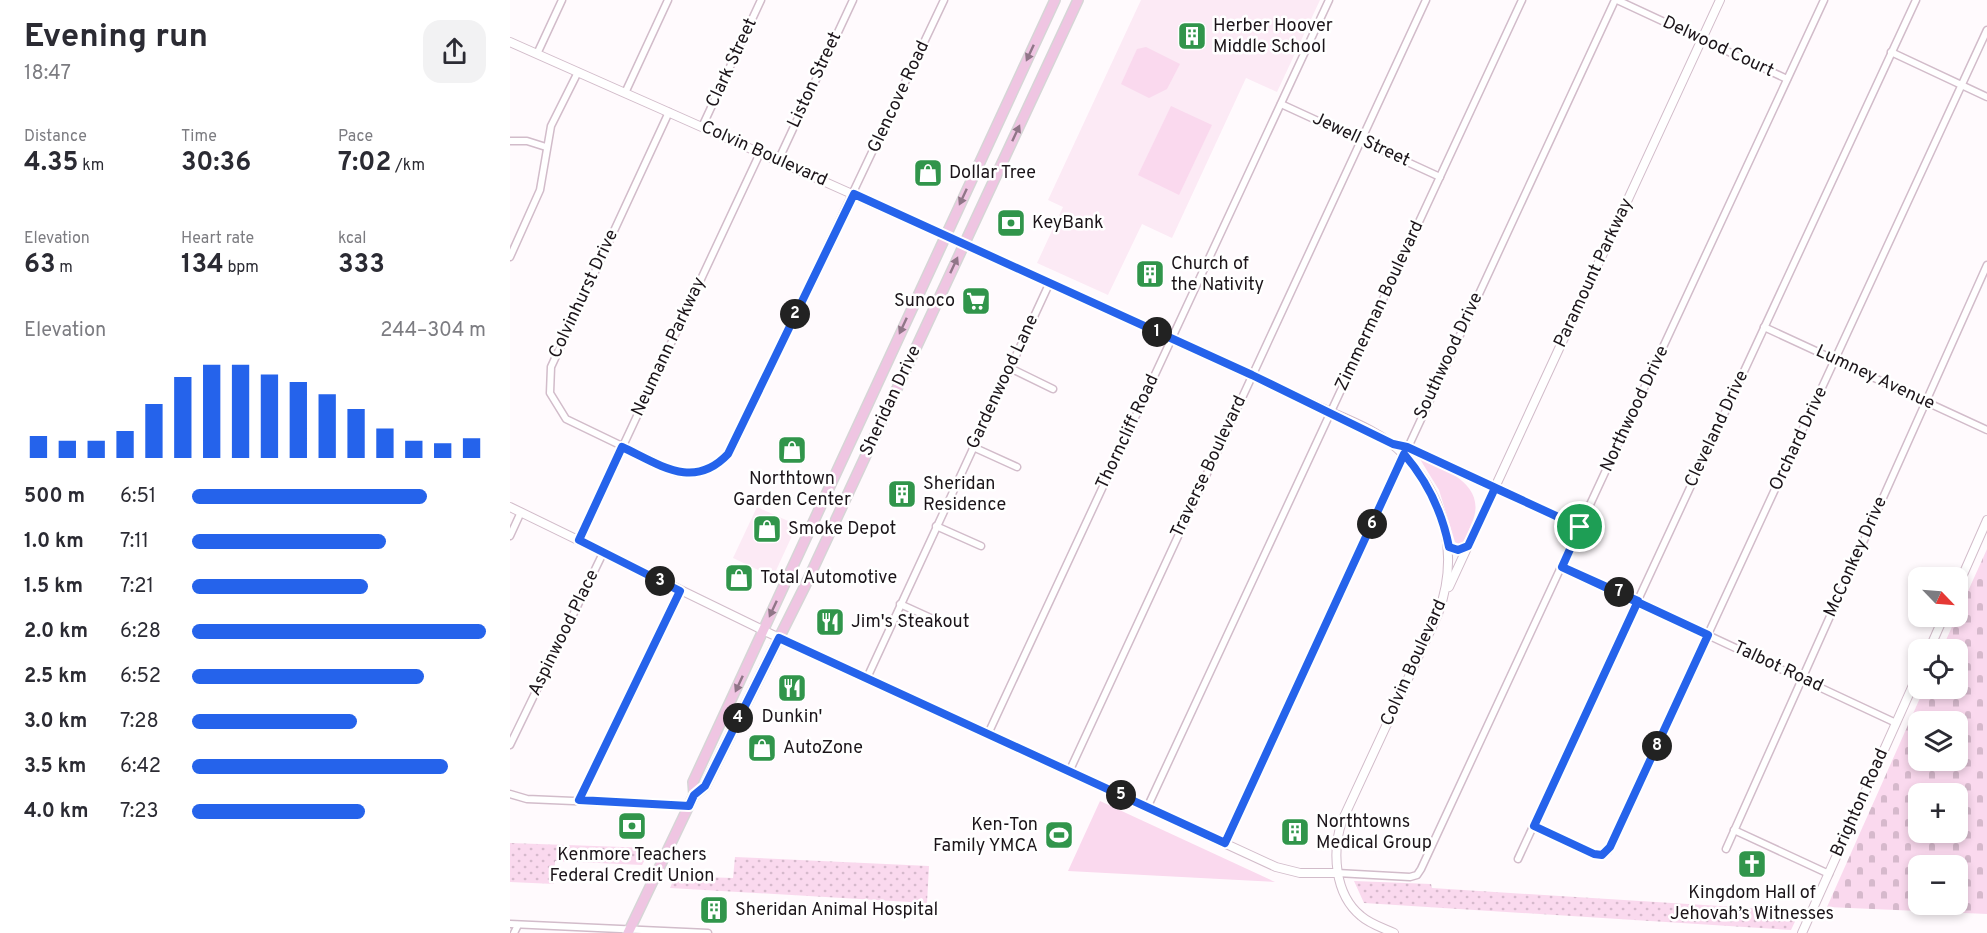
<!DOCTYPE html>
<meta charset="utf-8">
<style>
body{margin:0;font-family:Overpass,sans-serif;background:#f2f2f3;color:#2b2b33;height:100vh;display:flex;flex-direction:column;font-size:22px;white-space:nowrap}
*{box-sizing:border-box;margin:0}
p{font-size:20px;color:#7c7c81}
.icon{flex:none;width:33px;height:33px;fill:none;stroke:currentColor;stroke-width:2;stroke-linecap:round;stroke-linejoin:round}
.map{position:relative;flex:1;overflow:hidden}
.details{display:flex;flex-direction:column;background:#fff;width:510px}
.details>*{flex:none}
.needle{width:39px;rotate:115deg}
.fabs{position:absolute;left:1398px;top:567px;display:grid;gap:12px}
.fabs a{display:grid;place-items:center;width:60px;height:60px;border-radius:12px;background:#fff;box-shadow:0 3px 9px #0003;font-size:30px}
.pin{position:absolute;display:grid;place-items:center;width:51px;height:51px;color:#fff;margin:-26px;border:3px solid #fff;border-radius:50%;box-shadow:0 2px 6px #0007}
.km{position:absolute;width:30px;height:30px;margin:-15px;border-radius:50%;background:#222;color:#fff;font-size:16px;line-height:30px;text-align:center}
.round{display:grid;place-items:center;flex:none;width:63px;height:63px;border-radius:18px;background:#f2f2f3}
.overview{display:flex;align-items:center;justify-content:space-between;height:102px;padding:0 24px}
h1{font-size:33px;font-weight:700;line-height:45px}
.figures{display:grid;grid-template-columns:repeat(3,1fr);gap:9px;height:102px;padding:6px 24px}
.figures div{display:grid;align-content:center}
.figures b{font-size:26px;font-weight:700}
.figures small{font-size:16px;font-weight:400}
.figures p{font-size:16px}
.chart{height:168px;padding:12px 24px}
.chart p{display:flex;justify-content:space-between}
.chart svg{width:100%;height:108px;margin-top:6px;stroke:#2563eb;stroke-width:6}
ul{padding:0 24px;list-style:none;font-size:20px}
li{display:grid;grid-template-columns:96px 72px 1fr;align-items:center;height:45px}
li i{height:15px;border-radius:8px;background:#2563eb}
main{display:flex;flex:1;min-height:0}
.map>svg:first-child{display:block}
.built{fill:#fceaf5}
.grass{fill:url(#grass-dots)}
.cemetery{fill:url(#cemetery-stones);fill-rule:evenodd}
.park{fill:#fad9ee}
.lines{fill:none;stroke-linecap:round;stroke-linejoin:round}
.minor-casing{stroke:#d2bcca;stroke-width:9}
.tertiary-casing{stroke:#d2bcca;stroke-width:10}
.primary-casing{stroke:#d6d5d6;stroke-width:12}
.minor{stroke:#fff;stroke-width:6}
.tertiary{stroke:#fff;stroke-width:8}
.primary{stroke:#efc5e2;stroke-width:9}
.oneway{fill:#907688}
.route-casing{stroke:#fff;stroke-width:12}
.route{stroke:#2563eb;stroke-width:8}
.labels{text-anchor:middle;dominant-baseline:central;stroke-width:5;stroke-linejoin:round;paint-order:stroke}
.poi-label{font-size:18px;fill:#1c151a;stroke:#fff;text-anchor:start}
.street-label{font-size:18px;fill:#1c151a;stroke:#fff}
</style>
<main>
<section class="details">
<div class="overview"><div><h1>Evening run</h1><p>18:47</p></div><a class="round"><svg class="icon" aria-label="share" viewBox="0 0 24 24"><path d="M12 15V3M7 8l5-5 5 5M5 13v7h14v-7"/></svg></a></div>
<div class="figures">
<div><p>Distance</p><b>4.35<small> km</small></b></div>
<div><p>Time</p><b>30:36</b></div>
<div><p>Pace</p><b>7:02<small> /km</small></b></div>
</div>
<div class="figures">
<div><p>Elevation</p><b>63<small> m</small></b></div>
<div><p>Heart rate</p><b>134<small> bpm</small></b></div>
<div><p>kcal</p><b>333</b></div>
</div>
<div class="chart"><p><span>Elevation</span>244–304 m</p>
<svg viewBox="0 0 160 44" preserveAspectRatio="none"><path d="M5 44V35M15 44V37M25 44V37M35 44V33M45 44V22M55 44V11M65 44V6M75 44V6M85 44V10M95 44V13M105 44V18M115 44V24M125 44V32M135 44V37M145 44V38M155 44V36"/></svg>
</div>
<ul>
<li><b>500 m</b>6:51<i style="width:80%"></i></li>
<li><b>1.0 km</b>7:11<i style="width:66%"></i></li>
<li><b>1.5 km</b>7:21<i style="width:60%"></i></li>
<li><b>2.0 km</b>6:28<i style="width:100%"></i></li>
<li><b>2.5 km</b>6:52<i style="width:79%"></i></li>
<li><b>3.0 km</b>7:28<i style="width:56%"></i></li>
<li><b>3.5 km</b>6:42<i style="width:87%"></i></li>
<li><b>4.0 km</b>7:23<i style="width:59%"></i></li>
</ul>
</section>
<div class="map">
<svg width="1477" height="933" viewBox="0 0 1477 933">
<defs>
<pattern id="grass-dots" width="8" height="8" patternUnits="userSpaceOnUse" patternTransform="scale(1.5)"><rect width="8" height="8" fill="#fad9ee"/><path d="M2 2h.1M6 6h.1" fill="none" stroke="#d6b9cc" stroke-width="1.8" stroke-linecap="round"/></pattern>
<pattern id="cemetery-stones" width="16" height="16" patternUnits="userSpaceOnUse" patternTransform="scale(1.5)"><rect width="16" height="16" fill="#fad9ee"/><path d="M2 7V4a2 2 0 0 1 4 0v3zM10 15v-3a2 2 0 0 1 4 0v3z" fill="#d6b9cc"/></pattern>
</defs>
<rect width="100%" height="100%" fill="#fffafd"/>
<g class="built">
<polygon points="631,0 810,0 767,92 736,78 662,238 632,224 598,295 527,263 553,207 538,200"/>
<polygon points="247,507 287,525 263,577 223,558"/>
</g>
<g class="grass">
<polygon points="0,843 141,848 132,865 45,861 44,884 0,882"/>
<polygon points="225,857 419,866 417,903 160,888 165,876 223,878"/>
<polygon points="844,881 921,884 922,888 1290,911 1281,930 854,903"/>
</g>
<path class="cemetery" d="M1477,549V914L1317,907L1414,689L1448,688V650L1432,649ZM1408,722H1448V760H1408ZM1408,794H1448V832H1408ZM1408,866H1448V904H1408Z"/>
<g class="park">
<polygon points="636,47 670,64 657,89 639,98 611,84 627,49"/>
<polygon points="661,106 702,125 669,195 628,175"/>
<path d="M908,456C935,470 980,485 961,525C958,532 956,540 950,545L945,542L929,490Z"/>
<polygon points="590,801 765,882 558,871"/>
</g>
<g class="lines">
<g class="minor-casing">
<g id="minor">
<polyline points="1107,0 1277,79"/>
<polyline points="1381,52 1477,97"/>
<polyline points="27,54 52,0"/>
<polyline points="115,93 158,0"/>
<polyline points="771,104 930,177"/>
<path d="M159,112L41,367L40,393L56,419L166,472C190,477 210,466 223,446L434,0"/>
<polyline points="192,127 251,0"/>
<polyline points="0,141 17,141 36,147"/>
<polyline points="268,161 343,0"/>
<polyline points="0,257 30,190 41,126 68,72"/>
<polyline points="1254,327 1477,430"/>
<polyline points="500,368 543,389"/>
<polyline points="883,444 897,447 1070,527"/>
<polyline points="463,447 507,467"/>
<polyline points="426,526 471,546"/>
<polyline points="0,536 11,512"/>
<polyline points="69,540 250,153"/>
<polyline points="1052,567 1386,723"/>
<polyline points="390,604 434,624"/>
<polyline points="357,678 540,282"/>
<polyline points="478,734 819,0"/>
<polyline points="0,745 93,553"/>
<polyline points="559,772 916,0"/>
<polyline points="0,794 17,799 179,806"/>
<polyline points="69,800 170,591"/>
<polyline points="637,808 1012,0"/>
<polyline points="1024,826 1084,854 1093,855 1098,851 1477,30"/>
<polyline points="1224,830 1319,874"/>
<polyline points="715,843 1105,0"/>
<polyline points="1216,849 1477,265"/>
<polyline points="1008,859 1406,0"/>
<polyline points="827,873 900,877 907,875 911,869 1314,0"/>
<polyline points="0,924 198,933"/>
<polyline points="4,933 8,925"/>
</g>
</g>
<g class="tertiary-casing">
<g id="tertiary">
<path d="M0,42C225,142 451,241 675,345C719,365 763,385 807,406C836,419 871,431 893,454C937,498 949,557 928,614L832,821C822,851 824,894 851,916C860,924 873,928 884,933"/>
<polyline points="0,507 261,634 766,867 790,873 827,873"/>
<polyline points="1448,586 1477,520"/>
<polyline points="939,587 1210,0"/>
<polyline points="1419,650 1434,616"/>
<polyline points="1292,933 1408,674"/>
</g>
</g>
<g class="primary-casing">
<g id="primary">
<polyline points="184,795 183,782 545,0"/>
<polyline points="118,933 184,795 195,786 295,586 568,0"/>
</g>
</g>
<use href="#minor" class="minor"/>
<use href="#tertiary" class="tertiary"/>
<use href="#primary" class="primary"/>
</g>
<defs><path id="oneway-solid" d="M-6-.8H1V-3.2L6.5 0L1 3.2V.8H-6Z" transform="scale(1.5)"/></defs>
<g class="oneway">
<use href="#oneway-solid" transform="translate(520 53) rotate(115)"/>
<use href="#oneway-solid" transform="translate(506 133) rotate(-65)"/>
<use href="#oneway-solid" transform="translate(453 197) rotate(115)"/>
<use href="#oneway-solid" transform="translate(444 265) rotate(-65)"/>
<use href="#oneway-solid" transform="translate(393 326) rotate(115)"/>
<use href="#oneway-solid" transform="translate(263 609) rotate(115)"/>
<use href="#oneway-solid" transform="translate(229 684) rotate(115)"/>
</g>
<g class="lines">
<g class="route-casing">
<path id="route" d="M1070,527L897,447L883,444L742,375L344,194L218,454C183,491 149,464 112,447L69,540L170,591L69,800L179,806L184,795L195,786L269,638L715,843L894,454C918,482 932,511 939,547L948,550L958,546L985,488L1070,527L1052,567L1128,601L1024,826L1084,854L1092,855L1100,847L1198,635L1052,567L1070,527"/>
</g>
<use href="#route" class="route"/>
</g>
<defs>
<g id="building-square" transform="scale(1.5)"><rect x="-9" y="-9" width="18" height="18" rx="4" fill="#31954b" stroke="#fff"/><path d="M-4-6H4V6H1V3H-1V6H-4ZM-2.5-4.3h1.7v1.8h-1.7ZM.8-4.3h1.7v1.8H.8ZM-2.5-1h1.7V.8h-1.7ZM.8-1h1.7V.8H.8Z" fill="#fff"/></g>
<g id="shop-square" transform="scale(1.5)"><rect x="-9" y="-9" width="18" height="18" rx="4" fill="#31954b" stroke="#fff"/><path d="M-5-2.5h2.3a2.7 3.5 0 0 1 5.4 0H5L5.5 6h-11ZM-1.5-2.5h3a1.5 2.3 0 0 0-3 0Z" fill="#fff"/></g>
<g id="bank-square" transform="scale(1.5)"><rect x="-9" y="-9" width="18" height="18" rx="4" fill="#31954b" stroke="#fff"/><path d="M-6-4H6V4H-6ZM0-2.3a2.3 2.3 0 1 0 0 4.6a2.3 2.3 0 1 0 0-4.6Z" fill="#fff"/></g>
<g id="supermarket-square" transform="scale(1.5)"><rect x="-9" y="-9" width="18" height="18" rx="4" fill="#31954b" stroke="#fff"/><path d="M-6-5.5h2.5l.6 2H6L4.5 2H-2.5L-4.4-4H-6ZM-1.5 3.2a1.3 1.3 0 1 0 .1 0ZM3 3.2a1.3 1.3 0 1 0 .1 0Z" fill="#fff"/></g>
<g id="restaurant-square" transform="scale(1.5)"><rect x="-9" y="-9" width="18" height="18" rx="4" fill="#31954b" stroke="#fff"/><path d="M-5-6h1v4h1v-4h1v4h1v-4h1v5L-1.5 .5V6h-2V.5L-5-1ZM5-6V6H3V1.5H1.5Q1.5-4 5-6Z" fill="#fff"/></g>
<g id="stadium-square" transform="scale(1.5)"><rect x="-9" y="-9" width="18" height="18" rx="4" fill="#31954b" stroke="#fff"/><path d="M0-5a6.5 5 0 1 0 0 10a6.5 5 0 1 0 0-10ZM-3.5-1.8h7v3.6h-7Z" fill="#fff"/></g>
<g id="church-square" transform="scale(1.5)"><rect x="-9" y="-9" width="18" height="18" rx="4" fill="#31954b" stroke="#fff"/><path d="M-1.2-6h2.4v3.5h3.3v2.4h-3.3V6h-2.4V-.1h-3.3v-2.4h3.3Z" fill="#fff"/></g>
</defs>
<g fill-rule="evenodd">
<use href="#building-square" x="682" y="36"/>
<use href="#shop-square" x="418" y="173"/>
<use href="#bank-square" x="501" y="223"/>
<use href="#building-square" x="640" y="274"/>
<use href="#supermarket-square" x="466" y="301"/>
<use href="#shop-square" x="282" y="450"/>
<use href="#building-square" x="392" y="494"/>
<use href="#shop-square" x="257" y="529"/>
<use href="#shop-square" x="229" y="578"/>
<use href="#restaurant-square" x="320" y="622"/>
<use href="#restaurant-square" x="282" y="688"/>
<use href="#shop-square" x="252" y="748"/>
<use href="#bank-square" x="122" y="826"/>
<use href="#building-square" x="785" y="832"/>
<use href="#stadium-square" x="549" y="835"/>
<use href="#church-square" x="1242" y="864"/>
<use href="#building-square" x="204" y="910"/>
</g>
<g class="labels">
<g class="poi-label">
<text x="703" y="26">Herber Hoover<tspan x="703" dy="21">Middle School</tspan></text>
<text x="439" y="173">Dollar Tree</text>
<text x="522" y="223">KeyBank</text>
<text x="661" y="264">Church of<tspan x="661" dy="21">the Nativity</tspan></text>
<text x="445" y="301" text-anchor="end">Sunoco</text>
<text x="282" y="479" text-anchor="middle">Northtown<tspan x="282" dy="21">Garden Center</tspan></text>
<text x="413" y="484">Sheridan<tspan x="413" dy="21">Residence</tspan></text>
<text x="278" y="529">Smoke Depot</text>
<text x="250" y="578">Total Automotive</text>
<text x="341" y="622">Jim's Steakout</text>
<text x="282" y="717" text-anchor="middle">Dunkin'</text>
<text x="273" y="748">AutoZone</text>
<text x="806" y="822">Northtowns<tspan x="806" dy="21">Medical Group</tspan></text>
<text x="528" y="825" text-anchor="end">Ken-Ton<tspan x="528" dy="21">Family YMCA</tspan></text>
<text x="122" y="855" text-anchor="middle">Kenmore Teachers<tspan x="122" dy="21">Federal Credit Union</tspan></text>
<text x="1242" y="893" text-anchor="middle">Kingdom Hall of<tspan x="1242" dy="21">Jehovah’s Witnesses</tspan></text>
<text x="225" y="910">Sheridan Animal Hospital</text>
</g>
<g class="street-label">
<text transform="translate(1208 47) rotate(25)">Delwood Court</text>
<text transform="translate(222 63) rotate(-65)">Clark Street</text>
<text transform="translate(305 80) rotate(-65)">Liston Street</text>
<text transform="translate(389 97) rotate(-65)">Glencove Road</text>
<text transform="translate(851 140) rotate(25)">Jewell Street</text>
<text transform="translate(254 154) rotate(24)">Colvin Boulevard</text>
<text transform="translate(1084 273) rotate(-65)">Paramount Parkway</text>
<text transform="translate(74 294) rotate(-65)">Colvinhurst Drive</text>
<text transform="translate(870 306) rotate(-65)">Zimmerman Boulevard</text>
<text transform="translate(159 347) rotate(-65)">Neumann Parkway</text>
<text transform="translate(939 356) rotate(-65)">Southwood Drive</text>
<text transform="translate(1365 378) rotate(25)">Lumney Avenue</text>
<text transform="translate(493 382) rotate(-65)">Gardenwood Lane</text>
<text transform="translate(381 401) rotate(-65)">Sheridan Drive</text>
<text transform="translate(1125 409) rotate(-65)">Northwood Drive</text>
<text transform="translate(1207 429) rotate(-65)">Cleveland Drive</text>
<text transform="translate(618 432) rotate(-65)">Thorncliff Road</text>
<text transform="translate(1289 439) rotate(-65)">Orchard Drive</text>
<text transform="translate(699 467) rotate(-65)">Traverse Boulevard</text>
<text transform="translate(1346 557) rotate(-66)">McConkey Drive</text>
<text transform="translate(54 633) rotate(-64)">Aspinwood Place</text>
<text transform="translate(904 663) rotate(-66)">Colvin Boulevard</text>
<text transform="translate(1268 667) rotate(25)">Talbot Road</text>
<text transform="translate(1350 803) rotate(-66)">Brighton Road</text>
</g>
</g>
</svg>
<div class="fabs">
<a><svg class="needle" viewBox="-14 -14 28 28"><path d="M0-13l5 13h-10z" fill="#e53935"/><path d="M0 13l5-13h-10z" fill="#7c7c81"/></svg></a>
<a><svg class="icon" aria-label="locate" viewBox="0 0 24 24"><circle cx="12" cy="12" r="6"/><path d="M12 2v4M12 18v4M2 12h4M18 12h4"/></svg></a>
<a><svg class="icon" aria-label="layers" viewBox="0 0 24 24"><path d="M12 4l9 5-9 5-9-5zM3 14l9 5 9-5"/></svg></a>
<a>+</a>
<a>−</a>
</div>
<div class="pin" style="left:1070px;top:527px;background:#1e9e55"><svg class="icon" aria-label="arrive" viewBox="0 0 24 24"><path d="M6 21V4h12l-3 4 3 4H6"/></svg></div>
<b class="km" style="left:647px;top:332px">1</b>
<b class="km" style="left:285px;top:314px">2</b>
<b class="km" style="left:150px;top:581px">3</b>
<b class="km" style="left:228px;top:718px">4</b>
<b class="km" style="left:611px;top:795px">5</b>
<b class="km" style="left:862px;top:524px">6</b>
<b class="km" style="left:1109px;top:592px">7</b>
<b class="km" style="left:1147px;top:746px">8</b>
</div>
</main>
